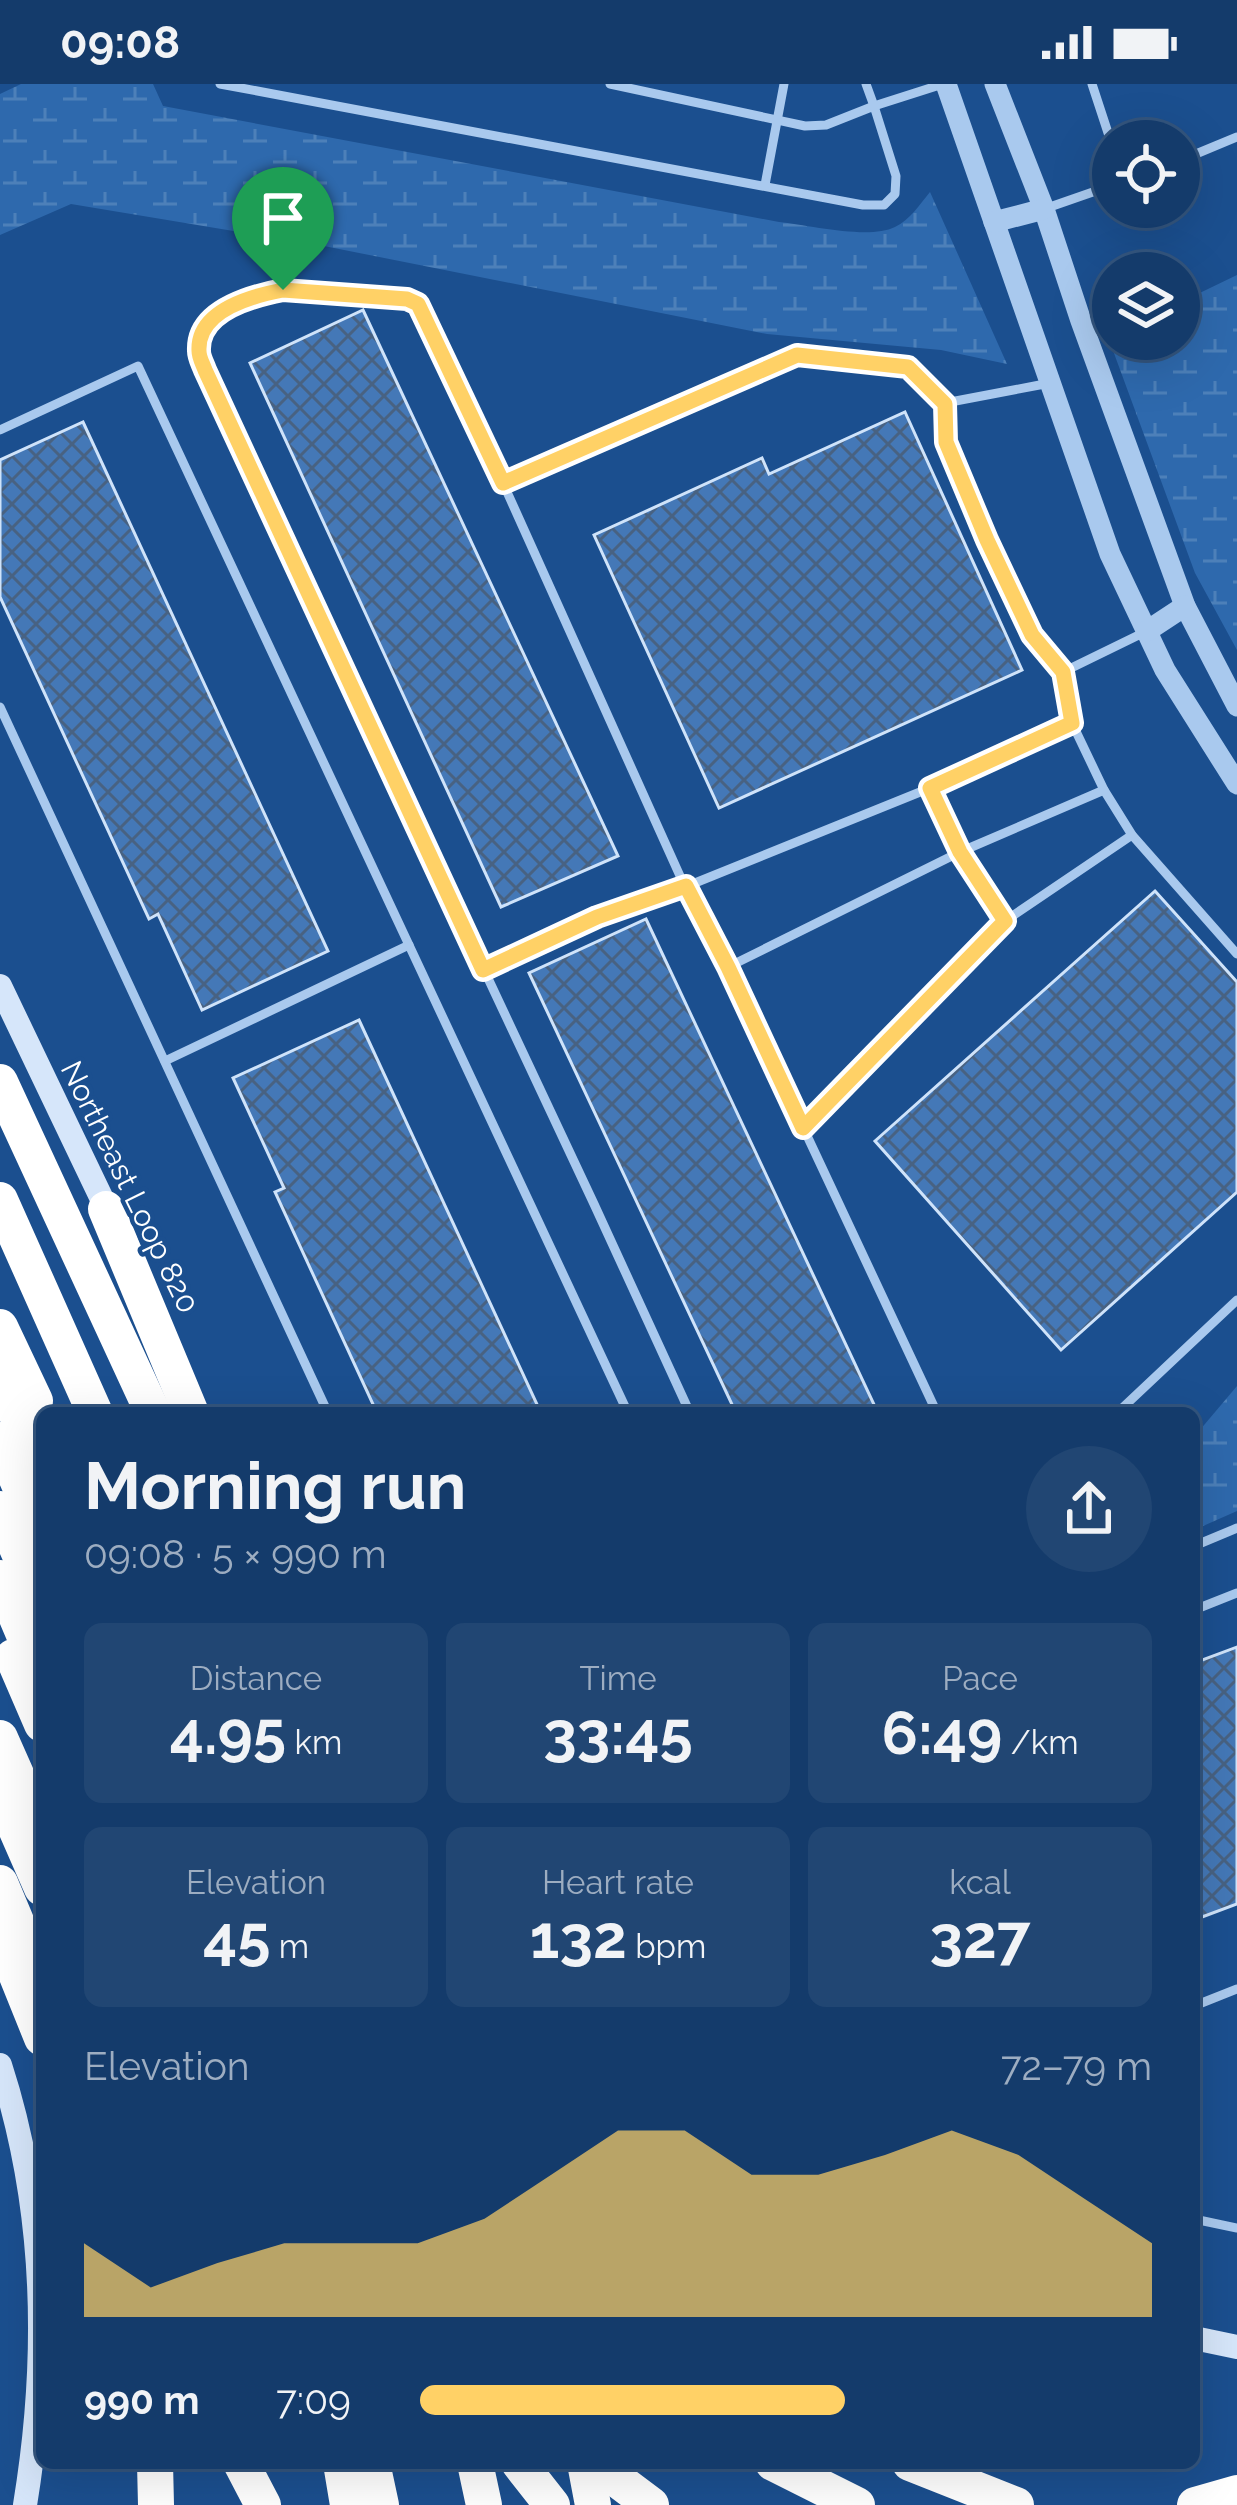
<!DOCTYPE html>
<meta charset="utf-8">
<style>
body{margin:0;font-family:Raleway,sans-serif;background:#214673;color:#f1f3f6;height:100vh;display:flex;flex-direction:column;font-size:45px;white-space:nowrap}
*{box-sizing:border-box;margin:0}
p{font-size:39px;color:#9dadc1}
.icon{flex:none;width:66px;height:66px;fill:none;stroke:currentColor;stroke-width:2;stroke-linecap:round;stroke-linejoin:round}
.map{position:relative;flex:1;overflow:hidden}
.panel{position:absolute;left:36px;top:1323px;width:1164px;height:1062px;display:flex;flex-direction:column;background:#143b6b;border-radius:18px;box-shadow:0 12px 48px #0002,0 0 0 3px #33557e}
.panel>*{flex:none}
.fabs{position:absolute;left:1092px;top:36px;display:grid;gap:24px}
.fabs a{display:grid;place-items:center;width:108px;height:108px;border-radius:50%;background:#143b6b;box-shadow:0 12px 48px #0002,0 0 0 3px #33557e;font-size:60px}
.pin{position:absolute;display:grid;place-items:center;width:102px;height:102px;color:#fff;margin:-123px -51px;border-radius:50% 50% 50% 0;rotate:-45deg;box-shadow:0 0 12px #0007}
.pin .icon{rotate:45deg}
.round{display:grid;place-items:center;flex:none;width:126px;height:126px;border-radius:63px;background:#214673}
.headline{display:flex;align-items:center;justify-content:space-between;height:204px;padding:0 48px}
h1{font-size:66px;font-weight:700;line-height:90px}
.figures{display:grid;grid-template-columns:repeat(3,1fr);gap:18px;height:204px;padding:12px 48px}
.figures div{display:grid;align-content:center;border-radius:18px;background:#214673;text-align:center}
.figures b{font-size:60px;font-weight:700}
.figures small{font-size:33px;font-weight:400}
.figures p{font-size:33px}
.chart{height:336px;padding:24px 48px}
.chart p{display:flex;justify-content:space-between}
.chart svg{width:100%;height:216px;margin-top:12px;fill:#ffd166;opacity:.7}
ul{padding:0 48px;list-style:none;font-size:39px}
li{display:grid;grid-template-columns:192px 144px 1fr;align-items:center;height:90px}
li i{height:30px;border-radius:15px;background:#ffd166}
.status{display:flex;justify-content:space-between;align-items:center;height:84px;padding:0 60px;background:#143b6b;direction:ltr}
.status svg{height:33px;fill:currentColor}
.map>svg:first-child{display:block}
.wetland{fill:url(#wetland-marsh)}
.building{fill:url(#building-cross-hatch);stroke:#cfe3fa;stroke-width:3}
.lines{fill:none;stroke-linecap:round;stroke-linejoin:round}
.service{stroke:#a9c9ee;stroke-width:9}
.tertiary{stroke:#a9c9ee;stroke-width:21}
.secondary{stroke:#d6e6fa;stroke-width:24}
.motorway{stroke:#fff;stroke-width:36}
.route-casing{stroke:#fff;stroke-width:24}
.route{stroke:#ffd166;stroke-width:15}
.labels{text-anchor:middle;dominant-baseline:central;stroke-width:9;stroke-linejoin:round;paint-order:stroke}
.street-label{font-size:30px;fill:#fff;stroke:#1b4f8f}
</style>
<div class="status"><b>09:08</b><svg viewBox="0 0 49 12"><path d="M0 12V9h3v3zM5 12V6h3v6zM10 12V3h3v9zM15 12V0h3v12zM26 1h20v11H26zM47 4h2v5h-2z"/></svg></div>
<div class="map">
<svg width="1237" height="2421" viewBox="0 0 1237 2421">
<defs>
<pattern id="wetland-marsh" width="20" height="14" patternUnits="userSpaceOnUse" patternTransform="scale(3)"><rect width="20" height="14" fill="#2e69ad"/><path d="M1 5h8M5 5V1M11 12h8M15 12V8" fill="none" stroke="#4d80b9"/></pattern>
<pattern id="building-cross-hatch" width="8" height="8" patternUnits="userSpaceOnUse" patternTransform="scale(3)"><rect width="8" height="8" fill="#4478b7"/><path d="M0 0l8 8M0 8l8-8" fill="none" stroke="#486282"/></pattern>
</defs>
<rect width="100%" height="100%" fill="#1b4f8f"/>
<g class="wetland">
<path d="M21,0H153L163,22L779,138C809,141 869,156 895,143C910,136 920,120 930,108L1007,280L941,266L767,250L324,162L71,120L0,151V10Z"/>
<polygon points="1237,191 1237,566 1195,489 1108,253 1113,251 1113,255 1179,255 1179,219"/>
<polygon points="1237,1302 1237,1427 1194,1446 1194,1353"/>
</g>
<g class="building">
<polygon points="363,226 618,772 501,823 250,279"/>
<polygon points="905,328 1022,586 719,724 594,451 762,374 769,390"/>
<polygon points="83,338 328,867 202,926 158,830 149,835 0,513 0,376"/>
<polygon points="1155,807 1237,898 1237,1108 1061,1266 875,1057"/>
<polygon points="646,835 878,1329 736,1329 529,889"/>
<polygon points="359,936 541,1329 377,1329 275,1108 284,1104 233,994"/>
<polygon points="1237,1563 1237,1820 1194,1836 1194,1579"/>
</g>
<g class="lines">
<g class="service">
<polyline points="220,0 863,121 884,121 895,110 896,92 874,22 826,41 805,42 610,0"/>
<polyline points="866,0 874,22 943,0"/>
<polyline points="1092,0 1113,64"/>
<polyline points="1179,77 1237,53"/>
<polyline points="765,101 784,0"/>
<polyline points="1044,125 1113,101"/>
<polyline points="945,319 947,358 987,456 1032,551 1063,588"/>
<polyline points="0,346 138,282 628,1329"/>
<polyline points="0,623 328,1329"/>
<polyline points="1072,639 1104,706 1132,751 1237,870"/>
<polyline points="930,704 960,768 1005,837"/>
<polyline points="728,883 960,768 1104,706"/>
<polyline points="483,886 597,833 685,803 503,399"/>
<polyline points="165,977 409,861"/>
<polyline points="803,1044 1005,837 1132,751"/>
<path d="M690,1329L594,1120L214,311C209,298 200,281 199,267C198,228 252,208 283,206C323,204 375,210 414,217L418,220L503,399L797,271L908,283L945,319L1050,299"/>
<polyline points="937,1329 728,883 685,803 930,704 1072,639 1063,588 1147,547"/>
<polyline points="1117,1329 1237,1216"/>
<polyline points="1194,1462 1237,1444"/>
<polyline points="1194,1526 1237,1509"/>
<polyline points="1194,1922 1237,1905"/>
<polyline points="1194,2120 1197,2138 1194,2152"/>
<polyline points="1194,2135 1237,2144"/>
</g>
<g class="tertiary">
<polyline points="946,0 1110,470 1165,586 1237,700"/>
<polyline points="995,0 1044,125 1081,237 1185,522 1237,622"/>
<polyline points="994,138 1044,125"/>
<polyline points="1147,547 1185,522"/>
</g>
<g class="secondary">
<polyline points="0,902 113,1138"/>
<path d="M0,1981C46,2123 49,2275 25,2421"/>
<polyline points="1194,2254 1237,2263"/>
</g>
<g class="motorway">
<polyline points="0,998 153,1329"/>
<polyline points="0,1116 95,1329"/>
<polyline points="106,1125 191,1329"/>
<polyline points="0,1243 35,1317"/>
<polyline points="0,1293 42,1387"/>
<polyline points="0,1356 42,1453"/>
<polyline points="0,1425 42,1521"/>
<polyline points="0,1494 42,1593"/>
<polyline points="13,1573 42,1640"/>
<polyline points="0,1654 35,1733"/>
<polyline points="0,1708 42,1804"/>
<polyline points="0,1799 31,1873"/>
<polyline points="0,1850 42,1954"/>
<polyline points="155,2379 156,2421"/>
<polyline points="241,2379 263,2421"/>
<polyline points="341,2379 348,2421"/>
<polyline points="372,2379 381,2421"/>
<polyline points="475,2379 484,2421"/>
<polyline points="519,2379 552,2421"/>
<polyline points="585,2379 593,2421"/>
<polyline points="595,2379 651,2421"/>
<polyline points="773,2379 857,2421"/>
<polyline points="910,2379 1016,2421"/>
<polyline points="1195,2421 1237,2409"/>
</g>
</g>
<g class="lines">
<g class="route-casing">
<path id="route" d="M283,206L407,215L418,220L503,399L797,271L908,283L945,320L946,358L987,456L1032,551L1063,588L1072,639L930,704L960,768L1005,837L803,1044L728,883L686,802L597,833L483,886L205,286C203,280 199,274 199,267C197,226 252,212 283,206Z"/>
</g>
<use href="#route" class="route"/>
</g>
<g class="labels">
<g class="street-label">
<text transform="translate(130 1103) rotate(64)">Northeast Loop 820</text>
</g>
</g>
</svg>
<div class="fabs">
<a><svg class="icon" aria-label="locate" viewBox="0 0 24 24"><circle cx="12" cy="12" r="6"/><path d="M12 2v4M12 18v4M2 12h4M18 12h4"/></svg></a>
<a><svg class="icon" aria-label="layers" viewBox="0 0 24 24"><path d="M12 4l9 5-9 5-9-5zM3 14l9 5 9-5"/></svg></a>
</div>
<div class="pin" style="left:283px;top:206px;background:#1e9e55"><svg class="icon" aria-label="arrive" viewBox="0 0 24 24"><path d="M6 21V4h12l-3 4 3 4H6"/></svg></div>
<section class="panel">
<div class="headline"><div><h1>Morning run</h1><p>09:08 · 5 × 990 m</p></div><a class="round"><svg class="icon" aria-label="share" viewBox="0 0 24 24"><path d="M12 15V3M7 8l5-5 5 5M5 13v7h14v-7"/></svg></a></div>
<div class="figures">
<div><p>Distance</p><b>4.95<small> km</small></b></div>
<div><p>Time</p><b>33:45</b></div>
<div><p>Pace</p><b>6:49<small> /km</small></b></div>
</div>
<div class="figures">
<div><p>Elevation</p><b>45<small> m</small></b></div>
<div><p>Heart rate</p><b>132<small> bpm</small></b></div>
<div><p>kcal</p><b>327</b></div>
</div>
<div class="chart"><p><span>Elevation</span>72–79 m</p>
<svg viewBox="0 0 160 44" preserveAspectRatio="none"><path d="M0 44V29L10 38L20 33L30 29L40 29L50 29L60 24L70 15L80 6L90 6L100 15L110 15L120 11L130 6L140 11L150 20L160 29V44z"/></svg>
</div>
<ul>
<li><b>990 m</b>7:09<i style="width:58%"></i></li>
</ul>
</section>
</div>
